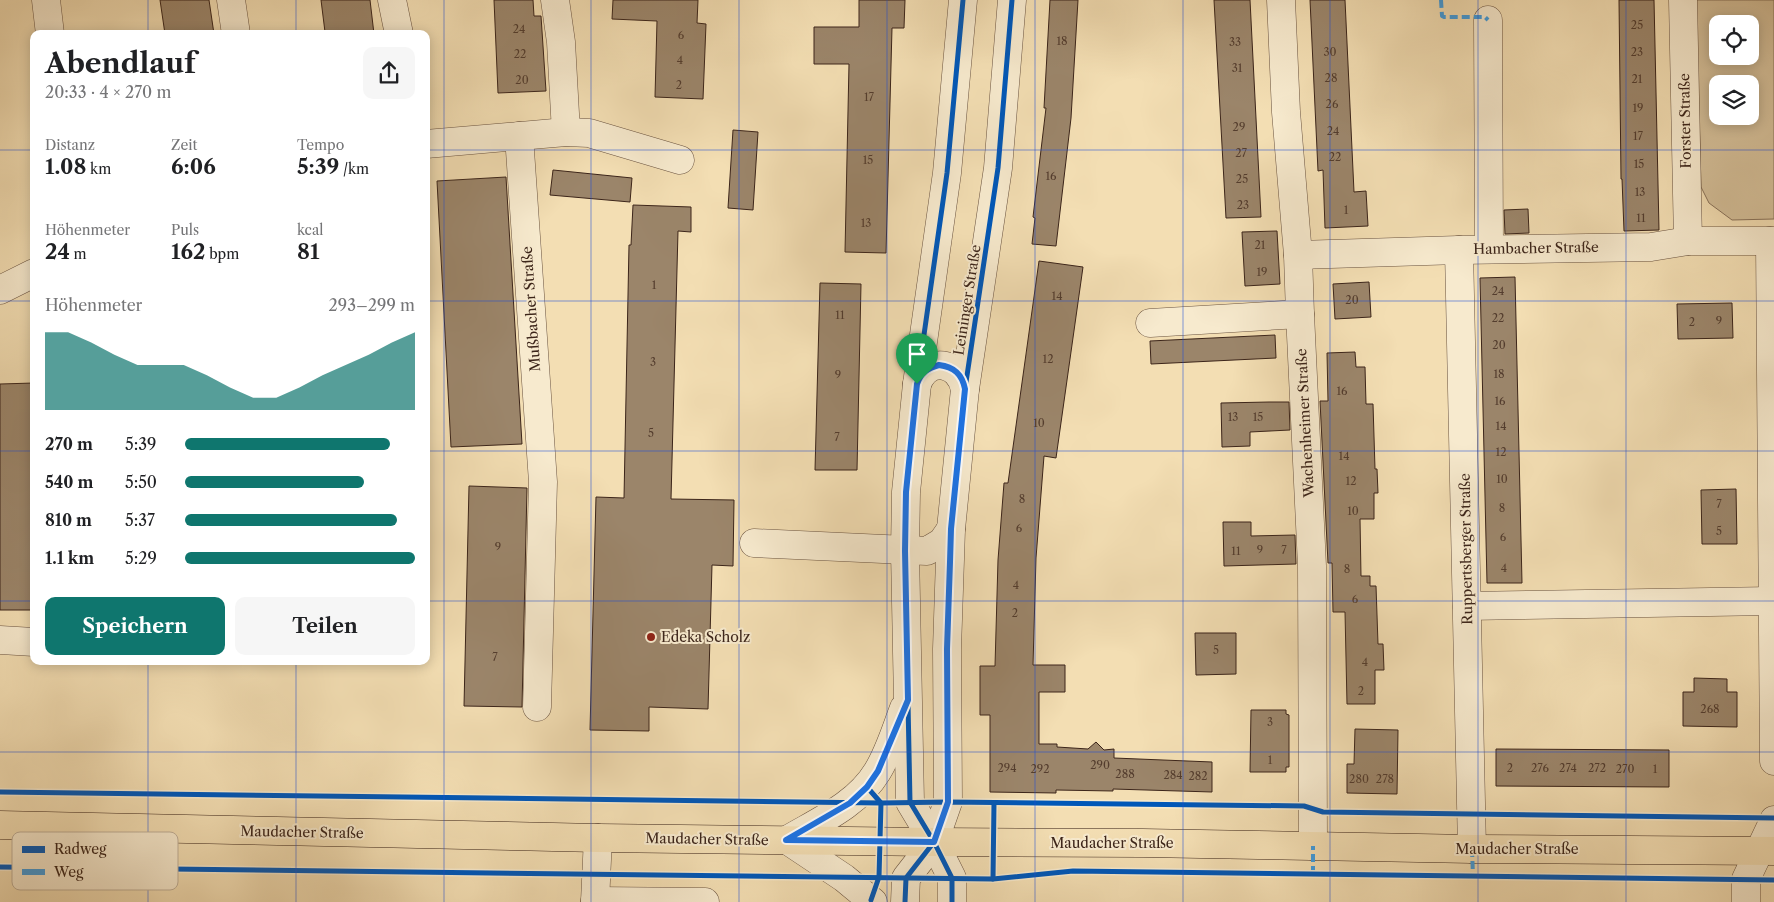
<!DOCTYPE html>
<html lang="de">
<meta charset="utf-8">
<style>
body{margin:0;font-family:"Libre Caslon Text",serif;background:#f6f6f6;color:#202124;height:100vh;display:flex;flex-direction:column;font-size:19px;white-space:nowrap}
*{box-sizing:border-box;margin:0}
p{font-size:16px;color:#757577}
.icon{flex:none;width:28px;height:28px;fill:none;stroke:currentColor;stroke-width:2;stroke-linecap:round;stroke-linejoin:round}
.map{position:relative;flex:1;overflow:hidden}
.details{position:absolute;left:30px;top:30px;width:400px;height:635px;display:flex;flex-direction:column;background:#fff;border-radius:10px;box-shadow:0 2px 12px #0003}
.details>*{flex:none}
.fabs{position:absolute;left:1709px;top:15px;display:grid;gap:10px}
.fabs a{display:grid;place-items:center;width:50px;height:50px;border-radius:10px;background:#fff;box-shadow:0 2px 12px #0003;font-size:25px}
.pin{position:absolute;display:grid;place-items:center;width:42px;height:42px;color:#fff;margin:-51px -21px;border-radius:50% 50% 50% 0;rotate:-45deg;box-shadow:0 0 5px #0007}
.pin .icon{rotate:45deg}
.round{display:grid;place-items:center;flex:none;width:52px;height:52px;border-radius:10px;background:#f6f6f6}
.overview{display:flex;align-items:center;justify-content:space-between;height:85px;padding:0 15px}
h1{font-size:28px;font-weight:700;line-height:38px}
.metrics{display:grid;grid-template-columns:repeat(3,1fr);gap:8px;height:85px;padding:5px 15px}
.metrics div{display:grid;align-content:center}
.metrics b{font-size:21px;font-weight:700}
.metrics small{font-size:14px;font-weight:400}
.metrics p{font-size:14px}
.chart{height:140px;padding:10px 15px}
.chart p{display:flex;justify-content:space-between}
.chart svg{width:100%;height:90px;margin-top:5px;fill:#0f766e;opacity:.7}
.primary-button{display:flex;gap:10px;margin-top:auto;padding:10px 15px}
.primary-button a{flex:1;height:58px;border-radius:10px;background:#0f766e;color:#fff;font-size:20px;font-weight:700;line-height:58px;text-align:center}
.primary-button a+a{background:#f6f6f6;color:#202124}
ul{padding:0 15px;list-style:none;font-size:16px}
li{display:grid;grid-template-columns:80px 60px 1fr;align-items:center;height:38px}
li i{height:12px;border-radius:6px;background:#0f766e}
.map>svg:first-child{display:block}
.green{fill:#d4bf99;stroke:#88725a;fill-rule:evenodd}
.building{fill:#9b856a;stroke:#3c251a}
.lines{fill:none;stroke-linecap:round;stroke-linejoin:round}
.minor-casing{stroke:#6a5340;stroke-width:29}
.major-casing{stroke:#3c251a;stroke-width:29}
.minor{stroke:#f7eace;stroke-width:28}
.major{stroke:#f3deb3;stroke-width:28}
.quiet{stroke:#3f9cdf;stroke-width:4;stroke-dasharray:8 4;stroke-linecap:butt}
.cycleway-casing{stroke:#f7eace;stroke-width:8}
.cycleway{stroke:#0057b8;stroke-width:5}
.route-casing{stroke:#fff;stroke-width:10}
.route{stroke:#1a73e8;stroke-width:6}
.grid{fill:none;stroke:#1d4ed8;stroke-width:1;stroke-opacity:0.55}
.poi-dot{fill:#8f2418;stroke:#f7eace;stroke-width:2}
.labels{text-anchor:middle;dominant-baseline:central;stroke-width:4;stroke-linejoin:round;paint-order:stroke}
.number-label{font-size:11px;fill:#543d2e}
.street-label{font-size:14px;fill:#3c251a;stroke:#f7eace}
.poi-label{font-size:14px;fill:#3c251a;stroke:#f7eace;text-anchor:start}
.key{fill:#f7eace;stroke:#bfaf98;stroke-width:1}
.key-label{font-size:14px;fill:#3c251a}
</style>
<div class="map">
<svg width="1774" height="902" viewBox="0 0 1774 902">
<rect width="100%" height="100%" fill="#f3deb3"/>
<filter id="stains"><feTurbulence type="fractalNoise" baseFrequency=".004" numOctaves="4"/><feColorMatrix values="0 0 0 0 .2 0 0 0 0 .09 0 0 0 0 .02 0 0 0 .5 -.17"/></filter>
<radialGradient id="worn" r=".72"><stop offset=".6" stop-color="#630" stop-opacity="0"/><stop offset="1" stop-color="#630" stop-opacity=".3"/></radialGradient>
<path class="green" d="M1696,0H1774V219L1732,220L1709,203L1701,187ZM1718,24H1750V56H1718ZM1718,84H1750V116H1718Z"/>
<g class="building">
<polygon points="160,0 209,0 214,34 165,34"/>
<polygon points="321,0 370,0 374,34 334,34 333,31 325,32"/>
<polygon points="494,0 533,0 534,16 541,16 546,91 498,93"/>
<polygon points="613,0 698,0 697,23 706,24 703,99 655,97 657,21 612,19"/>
<polygon points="859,0 905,0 904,28 892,28 886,253 845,252 849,64 814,64 814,27 859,27"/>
<polygon points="1050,0 1078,0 1071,118 1056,246 1032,244 1035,218 1033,217 1046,108 1044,108"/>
<polygon points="1214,0 1250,0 1261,217 1226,218"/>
<polygon points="1310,0 1345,0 1354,192 1366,191 1368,226 1325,228 1323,170 1318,171"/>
<polygon points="1619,0 1654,0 1659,230 1624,231 1622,179 1621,179"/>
<polygon points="733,130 758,132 753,210 728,208"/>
<polygon points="553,170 632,178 630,202 550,195"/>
<polygon points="506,177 522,444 451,447 437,181"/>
<polygon points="633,205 691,207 691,232 678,231 671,499 734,500 733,566 712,565 708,709 649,707 649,731 590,730 596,497 624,498 629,245 631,245"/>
<polygon points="1528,209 1529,233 1505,234 1504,210"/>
<polygon points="1277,231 1280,284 1245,286 1242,232"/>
<polygon points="1039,261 1083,267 1056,458 1044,456 1036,558 1033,665 1065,665 1065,692 1039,692 1039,744 1057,744 1057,747 1088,749 1096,742 1104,750 1114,749 1114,758 1212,762 1212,792 1113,789 1113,791 1056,790 1056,793 990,792 990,715 980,715 980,666 995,666 998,560 1004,483 1008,483"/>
<polygon points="1515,277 1522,583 1487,583 1480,278"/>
<polygon points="1369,282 1371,317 1335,319 1333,284"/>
<polygon points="820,283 861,284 857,470 815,470"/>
<polygon points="1732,303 1733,338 1678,339 1677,304"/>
<polygon points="1275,335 1276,358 1151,364 1150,341"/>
<polygon points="1355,352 1356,367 1365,367 1366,404 1373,404 1375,469 1377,469 1378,493 1374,493 1374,519 1360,519 1361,576 1370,576 1370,586 1376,586 1378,644 1383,644 1384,670 1375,670 1375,704 1347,704 1345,612 1333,612 1332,563 1328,563 1320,401 1328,401 1327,353"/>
<polygon points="34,383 34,610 0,610 0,384"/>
<polygon points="1269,402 1289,402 1290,430 1250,432 1250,446 1222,447 1221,403"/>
<polygon points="469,486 527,488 522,707 464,706"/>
<polygon points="1736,489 1737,544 1702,544 1701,490"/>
<polygon points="1223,522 1251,522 1251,536 1295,535 1296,564 1224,566"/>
<polygon points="1195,633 1236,633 1236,674 1196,675"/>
<polygon points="1694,678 1727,679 1727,692 1737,692 1737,727 1683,726 1683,692 1694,692"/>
<polygon points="1251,710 1286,710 1286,714 1289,715 1289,767 1286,767 1286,772 1250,772"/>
<polygon points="1355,729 1398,730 1397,794 1347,793 1347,764 1354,764"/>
<polygon points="1496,749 1669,750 1669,787 1496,786"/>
</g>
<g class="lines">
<g class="minor-casing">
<g id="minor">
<polyline points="46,0 50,34"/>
<polyline points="231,0 236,34"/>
<polyline points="392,0 399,34"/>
<polyline points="555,0 561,42 566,132"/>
<polyline points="1281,0 1286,112 1298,255 1300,314 1312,566 1313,846"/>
<polyline points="1683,0 1688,241"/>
<polyline points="1488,20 1489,249"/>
<polyline points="519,136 543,482 537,707"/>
<polyline points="426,144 566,132 589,133 680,160"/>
<polyline points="1770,241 1774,761"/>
<polyline points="1459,250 1472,849"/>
<polyline points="1298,255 1459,250 1651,247 1688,241 1774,241"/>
<polyline points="0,290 34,273"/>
<polyline points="1150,323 1300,314"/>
<path d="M917,384C928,356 959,361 965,389"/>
<polyline points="754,543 927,551 942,542 951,529"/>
<polyline points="1467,606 1772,601"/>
<polyline points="0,640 34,642"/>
<polyline points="595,901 705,902"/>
<polyline points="595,902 598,838"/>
<path d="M873,902L844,878L787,840C819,821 857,805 877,772C889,753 896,729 904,708"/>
<polyline points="905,902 906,878 934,842 948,802 947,649 951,529 965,389 998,168 1012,0"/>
<polyline points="952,902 952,878 934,842 910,802 905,551 906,492 917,384 947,173 963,0"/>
<polyline points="1746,902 1746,879 1774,820"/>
</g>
</g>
<g class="major-casing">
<polyline id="major" points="0,825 598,838 934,842 1143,843 1472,849 1774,851"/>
</g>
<use href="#minor" class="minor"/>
<use href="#major" class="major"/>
<g class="quiet">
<polyline points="1441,0 1442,16 1444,17 1485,17 1488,20"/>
<polyline points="1472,849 1473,876"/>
<polyline points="1313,874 1313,846"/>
</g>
<g class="cycleway-casing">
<g id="cycleway">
<polyline points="867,787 881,803 879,877 871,900"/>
<polyline points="0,792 881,803 948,802 1304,806 1323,812 1774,818"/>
<polyline points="851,803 867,787 878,771 906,704"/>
<polyline points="0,867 993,879 1073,871 1774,880"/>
<polyline points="993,879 994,803"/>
<polyline points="905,902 906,878 934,842 948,802 947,649 951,529 965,389 998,168 1012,0"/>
<polyline points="952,902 952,878 934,842 910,802 905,551 906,492 917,384 947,173 963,0"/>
</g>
</g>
<use href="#cycleway" class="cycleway"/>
</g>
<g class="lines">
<g class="route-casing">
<path id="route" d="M939,365C954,367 962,374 965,389L951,529L950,562L947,649L948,802L934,842L786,840L850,803L867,787L878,771L908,700L905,551L906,492L917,384C921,372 928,368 939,365Z"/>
</g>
<use href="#route" class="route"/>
</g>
<path class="grid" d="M148,0V34M296,0V34M444,0V902M591,0V902M739,0V902M887,0V902M1035,0V902M1183,0V902M1330,0V902M1478,0V902M1626,0V902M0,150H34M426,150H1774M0,301H34M426,301H1774M0,451H34M426,451H1774M0,601H34M426,601H1774M148,661V902M296,661V902M0,752H1774"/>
<circle class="poi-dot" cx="651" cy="637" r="5"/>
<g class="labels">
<g class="number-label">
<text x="1637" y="25">25</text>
<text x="519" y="29">24</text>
<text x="681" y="35">6</text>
<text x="1062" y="41">18</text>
<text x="1235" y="42">33</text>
<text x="1330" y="52">30</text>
<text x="1637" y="52">23</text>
<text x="520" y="54">22</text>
<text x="680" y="60">4</text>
<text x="1237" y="68">31</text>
<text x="1331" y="78">28</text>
<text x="1637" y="79">21</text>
<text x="522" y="80">20</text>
<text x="679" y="85">2</text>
<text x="869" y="97">17</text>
<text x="1332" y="104">26</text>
<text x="1638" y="108">19</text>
<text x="1239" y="127">29</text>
<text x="1333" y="131">24</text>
<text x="1638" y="136">17</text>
<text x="1241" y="153">27</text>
<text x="1335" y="157">22</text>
<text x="868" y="160">15</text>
<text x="1639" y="164">15</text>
<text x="1051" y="176">16</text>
<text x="1242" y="179">25</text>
<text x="1640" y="192">13</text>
<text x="1243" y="205">23</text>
<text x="1346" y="210">1</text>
<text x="1641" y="218">11</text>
<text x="866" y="223">13</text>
<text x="1260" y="245">21</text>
<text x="1262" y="272">19</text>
<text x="654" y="285">1</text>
<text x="1498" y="291">24</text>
<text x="1057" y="296">14</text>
<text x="1352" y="300">20</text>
<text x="840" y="315">11</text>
<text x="1498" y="318">22</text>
<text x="1719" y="321">9</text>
<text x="1692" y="322">2</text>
<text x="1499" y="345">20</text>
<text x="1048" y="359">12</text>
<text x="653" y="362">3</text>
<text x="1499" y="374">18</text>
<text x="838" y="375">9</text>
<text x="1342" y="391">16</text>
<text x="1500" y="401">16</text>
<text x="1233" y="417">13</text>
<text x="1258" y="417">15</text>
<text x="1039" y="423">10</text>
<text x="1501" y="426">14</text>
<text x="651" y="433">5</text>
<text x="837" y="437">7</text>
<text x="1501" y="452">12</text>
<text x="1344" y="456">14</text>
<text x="1502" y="479">10</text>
<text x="1351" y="481">12</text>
<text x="1022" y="499">8</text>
<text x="1719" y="504">7</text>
<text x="1502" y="508">8</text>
<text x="1353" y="511">10</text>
<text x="1019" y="528">6</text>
<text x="1719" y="531">5</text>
<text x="1503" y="537">6</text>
<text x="498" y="547">9</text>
<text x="1260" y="550">9</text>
<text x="1284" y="550">7</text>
<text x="1236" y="551">11</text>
<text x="1504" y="568">4</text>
<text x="1347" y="569">8</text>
<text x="1016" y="585">4</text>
<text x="1355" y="599">6</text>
<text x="1015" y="613">2</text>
<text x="1216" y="650">5</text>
<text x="495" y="657">7</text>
<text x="1365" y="662">4</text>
<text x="1361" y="691">2</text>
<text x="1710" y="709">268</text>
<text x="1270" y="722">3</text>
<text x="1270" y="760">1</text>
<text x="1100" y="765">290</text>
<text x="1007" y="768">294</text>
<text x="1510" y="768">2</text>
<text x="1540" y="768">276</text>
<text x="1568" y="768">274</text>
<text x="1597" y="768">272</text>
<text x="1040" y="769">292</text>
<text x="1625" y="769">270</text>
<text x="1655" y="769">1</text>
<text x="1125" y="774">288</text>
<text x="1173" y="775">284</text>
<text x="1198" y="776">282</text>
<text x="1359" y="779">280</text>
<text x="1385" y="779">278</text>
</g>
<g class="street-label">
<text transform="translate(1685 121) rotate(-91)">Forster Straße</text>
<text transform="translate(1536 248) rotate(-1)">Hambacher Straße</text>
<text transform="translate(967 300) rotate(-81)">Leininger Straße</text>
<text transform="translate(531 309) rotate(-94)">Mußbacher Straße</text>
<text transform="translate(1305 423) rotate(-93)">Wachenheimer Straße</text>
<text transform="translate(1466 549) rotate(-91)">Ruppertsberger Straße</text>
<text transform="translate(302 832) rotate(1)">Maudacher Straße</text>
<text transform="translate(707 839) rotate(1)">Maudacher Straße</text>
<text x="1112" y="843">Maudacher Straße</text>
<text x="1517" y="849">Maudacher Straße</text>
</g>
<g class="poi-label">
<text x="661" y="637">Edeka Scholz</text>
</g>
</g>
<rect x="12" y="832" width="166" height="58" rx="8" class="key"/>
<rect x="22" y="846" width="23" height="7" fill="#0057b8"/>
<rect x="22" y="869" width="23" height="6" fill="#3f9cdf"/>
<g class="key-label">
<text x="54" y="854">Radweg</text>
<text x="54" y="877">Weg</text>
</g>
<rect width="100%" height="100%" filter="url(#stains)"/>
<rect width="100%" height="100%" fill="url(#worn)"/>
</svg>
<div class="fabs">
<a><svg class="icon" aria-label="locate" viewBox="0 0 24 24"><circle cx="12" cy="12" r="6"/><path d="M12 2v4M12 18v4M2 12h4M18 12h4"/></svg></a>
<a><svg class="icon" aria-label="layers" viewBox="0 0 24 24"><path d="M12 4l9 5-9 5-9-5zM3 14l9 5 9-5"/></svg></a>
</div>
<div class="pin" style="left:917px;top:384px;background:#1e9e55"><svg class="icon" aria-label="arrive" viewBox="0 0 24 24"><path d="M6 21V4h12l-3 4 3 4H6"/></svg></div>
<section class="details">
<div class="overview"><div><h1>Abendlauf</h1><p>20:33 · 4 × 270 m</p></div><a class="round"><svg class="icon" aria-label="share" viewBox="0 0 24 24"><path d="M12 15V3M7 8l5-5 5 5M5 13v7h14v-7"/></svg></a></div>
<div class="metrics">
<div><p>Distanz</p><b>1.08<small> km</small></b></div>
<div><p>Zeit</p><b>6:06</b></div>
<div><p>Tempo</p><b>5:39<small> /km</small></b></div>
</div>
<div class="metrics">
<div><p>Höhenmeter</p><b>24<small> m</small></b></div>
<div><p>Puls</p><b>162<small> bpm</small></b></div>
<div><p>kcal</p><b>81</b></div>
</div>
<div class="chart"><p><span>Höhenmeter</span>293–299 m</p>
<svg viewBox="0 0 160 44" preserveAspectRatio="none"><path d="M0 44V6L10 6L20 11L30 17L40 22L50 22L60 22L70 27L80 33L90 38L100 38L110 33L120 27L130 22L140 17L150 11L160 6V44z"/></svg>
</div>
<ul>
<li><b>270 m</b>5:39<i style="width:89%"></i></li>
<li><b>540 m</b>5:50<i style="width:78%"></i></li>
<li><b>810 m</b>5:37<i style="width:92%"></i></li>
<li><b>1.1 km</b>5:29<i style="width:100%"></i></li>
</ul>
<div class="primary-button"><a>Speichern</a><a>Teilen</a></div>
</section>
</div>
